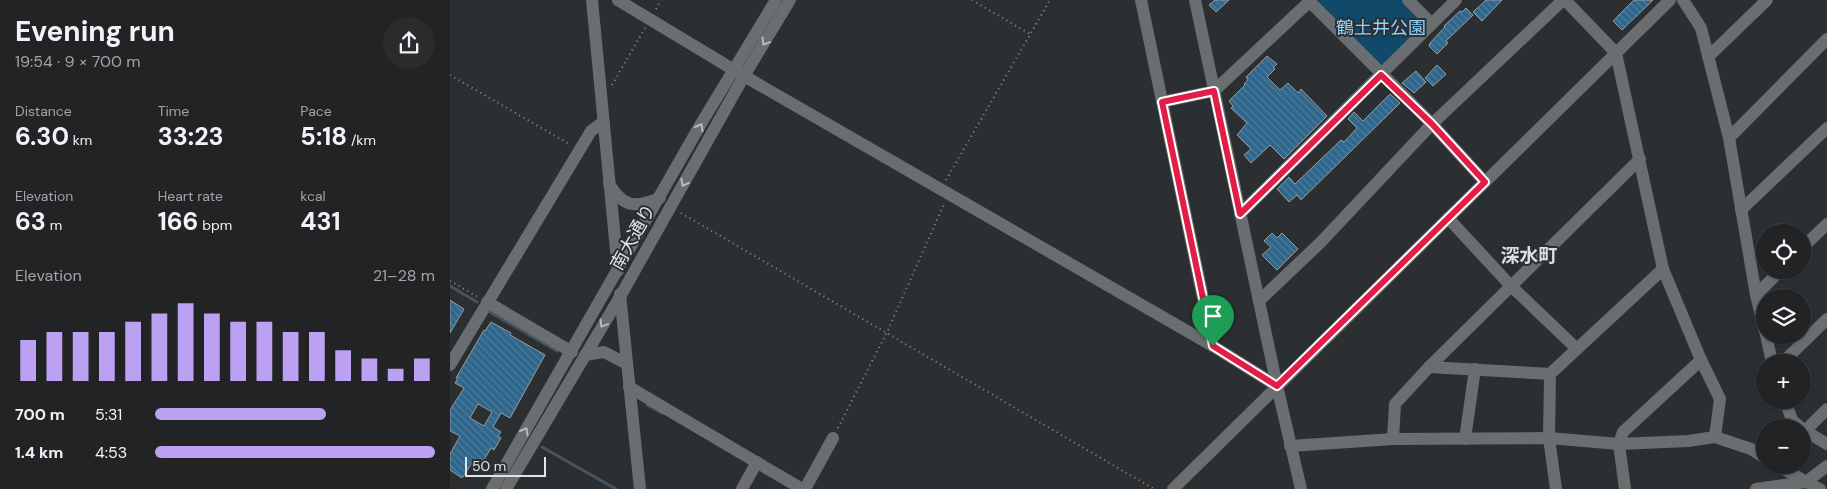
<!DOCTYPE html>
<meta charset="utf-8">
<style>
body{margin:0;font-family:"DM Sans","Noto Sans JP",sans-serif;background:#292b2d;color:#f1f3f6;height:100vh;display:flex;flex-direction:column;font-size:19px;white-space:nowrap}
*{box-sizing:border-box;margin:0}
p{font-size:16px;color:#a2a4a7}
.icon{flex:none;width:28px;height:28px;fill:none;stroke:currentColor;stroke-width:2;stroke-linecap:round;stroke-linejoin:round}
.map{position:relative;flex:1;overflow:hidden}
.side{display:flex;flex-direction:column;background:#212325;width:450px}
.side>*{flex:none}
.controls{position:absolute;left:1306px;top:224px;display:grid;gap:10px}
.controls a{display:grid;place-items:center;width:55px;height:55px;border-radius:50%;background:#212325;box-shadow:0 1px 4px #0004,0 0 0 1px #3e4042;font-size:25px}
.scale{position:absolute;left:15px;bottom:12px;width:81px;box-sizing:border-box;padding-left:5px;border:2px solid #e4e5e7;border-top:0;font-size:14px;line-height:18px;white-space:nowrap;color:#e4e5e7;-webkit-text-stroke:4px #2c2f31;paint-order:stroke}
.pin{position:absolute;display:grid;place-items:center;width:42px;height:42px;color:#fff;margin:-51px -21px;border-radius:50% 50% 50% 0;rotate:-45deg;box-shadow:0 0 5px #0007}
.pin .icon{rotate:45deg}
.round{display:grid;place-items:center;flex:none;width:52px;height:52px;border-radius:26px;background:#292b2d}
.summary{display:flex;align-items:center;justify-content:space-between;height:85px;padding:0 15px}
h1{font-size:28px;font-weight:700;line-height:38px}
.stats{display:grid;grid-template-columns:repeat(3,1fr);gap:8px;height:85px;padding:5px 15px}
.stats div{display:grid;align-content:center}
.stats b{font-size:25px;font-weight:700}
.stats small{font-size:14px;font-weight:400}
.stats p{font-size:14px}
.chart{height:140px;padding:10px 15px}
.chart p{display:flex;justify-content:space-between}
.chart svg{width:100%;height:90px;margin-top:5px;stroke:#bca0f2;stroke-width:6}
ul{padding:0 15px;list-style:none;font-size:16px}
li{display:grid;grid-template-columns:80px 60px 1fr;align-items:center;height:38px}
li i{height:12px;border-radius:6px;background:#bca0f2}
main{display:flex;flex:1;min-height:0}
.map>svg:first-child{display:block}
.green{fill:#11496b}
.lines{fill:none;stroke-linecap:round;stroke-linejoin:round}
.stream{stroke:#445461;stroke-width:3}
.building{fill:url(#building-back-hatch);stroke:#989b9e;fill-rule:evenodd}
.path{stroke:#8c8e90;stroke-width:2;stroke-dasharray:1 4;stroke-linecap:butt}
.minor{stroke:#6a6e70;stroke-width:12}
.oneway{stroke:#b9bbbd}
.route-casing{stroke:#fff;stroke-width:10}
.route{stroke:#e11d48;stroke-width:6}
.labels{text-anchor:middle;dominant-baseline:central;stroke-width:4;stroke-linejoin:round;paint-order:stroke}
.park-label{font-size:18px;fill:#92d1ff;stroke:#2c2f31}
.street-label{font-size:18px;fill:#e4e5e7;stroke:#2c2f31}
.neighbourhood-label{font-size:19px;font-weight:bold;fill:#dbdee1;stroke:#2c2f31}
</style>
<main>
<section class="side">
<div class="summary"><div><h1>Evening run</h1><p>19:54 · 9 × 700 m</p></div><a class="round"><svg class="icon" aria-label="share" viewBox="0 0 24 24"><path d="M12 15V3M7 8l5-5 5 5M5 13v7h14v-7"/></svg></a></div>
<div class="stats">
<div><p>Distance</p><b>6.30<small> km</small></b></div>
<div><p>Time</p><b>33:23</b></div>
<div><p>Pace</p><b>5:18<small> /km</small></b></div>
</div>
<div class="stats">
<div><p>Elevation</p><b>63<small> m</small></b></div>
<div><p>Heart rate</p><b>166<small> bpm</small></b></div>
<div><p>kcal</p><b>431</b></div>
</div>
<div class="chart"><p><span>Elevation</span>21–28 m</p>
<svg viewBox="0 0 160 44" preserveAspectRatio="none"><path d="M5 44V24M15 44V20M25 44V20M35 44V20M45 44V15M55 44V11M65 44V6M75 44V11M85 44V15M95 44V15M105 44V20M115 44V20M125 44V29M135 44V33M145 44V38M155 44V33"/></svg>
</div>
<ul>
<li><b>700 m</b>5:31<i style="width:61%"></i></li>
<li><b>1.4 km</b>4:53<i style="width:100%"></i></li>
</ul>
</section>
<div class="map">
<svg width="1377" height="489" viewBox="0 0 1377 489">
<defs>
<pattern id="building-back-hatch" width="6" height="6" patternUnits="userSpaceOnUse" patternTransform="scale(1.25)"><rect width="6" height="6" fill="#2f668c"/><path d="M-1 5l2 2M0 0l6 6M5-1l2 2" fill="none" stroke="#4d7c9c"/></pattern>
</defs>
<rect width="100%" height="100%" fill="#2c2f31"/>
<polygon class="green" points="869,0 954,0 977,24 931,69 866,3"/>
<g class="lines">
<g class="stream">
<polyline points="0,286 27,302"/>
<polyline points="38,311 107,351"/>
<polyline points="197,405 212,413"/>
<polyline points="92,447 166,489"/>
</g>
</g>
<g class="building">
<polygon points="765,0 779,0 766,12 759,5"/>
<polygon points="1036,0 1052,0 1032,21 1023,12"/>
<polygon points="1184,0 1203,0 1172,30 1163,21"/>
<polygon points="1016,8 1023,15 996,41 998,43 987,54 979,46 980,43 995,27 994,26 1010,11 1012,12"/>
<polygon points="817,56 827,64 823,68 825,69 817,77 830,90 838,83 848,93 851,89 877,116 834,159 820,145 801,163 794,155 801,149 787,135 797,123 781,108 783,106 779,101 795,85 794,84 798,80 796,77"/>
<polygon points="987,65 996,74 983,86 975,78"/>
<polygon points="966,71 976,82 964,93 952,83"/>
<polygon points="940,94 950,103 851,200 847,195 839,202 827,189 839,177 845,184 891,140 894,142 907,128 898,119 904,112 913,121"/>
<polygon points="822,233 827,238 832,233 848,249 827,270 812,255 821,247 814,241"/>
<polygon points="0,300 14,309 0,333"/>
<path d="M41,322L61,333L60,335L62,336L95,355L60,418L51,413L43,427L51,432L48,436L51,438L44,450L41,448L32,463L25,459L12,478L0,470V454L10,436L0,431V410L14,388L5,383L8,378H6L34,330L35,331ZM28,404L42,412L34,426L20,418Z"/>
</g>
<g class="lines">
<g class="path">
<polyline points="522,0 580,34"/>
<polyline points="206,9 211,0"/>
<polyline points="0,75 119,144"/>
<polyline points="162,85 195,28"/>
<polyline points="496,180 600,0"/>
<polyline points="231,213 704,489"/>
<polyline points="0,281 28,297"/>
<polyline points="388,428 438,330 494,204"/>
</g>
<g class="minor">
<polyline points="142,0 168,271"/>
<polyline points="168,0 294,76 763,346 827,386"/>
<polyline points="691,0 763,346"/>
<polyline points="745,0 827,386 851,489"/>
<polyline points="858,0 982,124 1035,182"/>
<polyline points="958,0 982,24"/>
<polyline points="1115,0 1166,53 1213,269 1251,360 1270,399 1265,437"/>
<polyline points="1233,0 1251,28 1279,138 1306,295 1315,332"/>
<polyline points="1258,57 1317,0"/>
<polyline points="712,102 764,91 861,0"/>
<polyline points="1279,138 1377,39"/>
<path d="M159,184C174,208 185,208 210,198"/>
<polyline points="1291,210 1377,128"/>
<polyline points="790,214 1006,0"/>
<polyline points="998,218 1060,285 1127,349"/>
<polyline points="1352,248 1377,224"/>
<polyline points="170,294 190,489"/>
<polyline points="1306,295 1331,270"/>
<polyline points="809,301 871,242 982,124 1113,0"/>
<polyline points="37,302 122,352"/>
<polyline points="1316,335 1322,362"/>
<polyline points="135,355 154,352 177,364"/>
<polyline points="1333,362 1377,319"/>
<polyline points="0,365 141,131 153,122"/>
<polyline points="979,367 1100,374"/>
<polyline points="179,387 352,489"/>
<polyline points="1335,400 1342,420 1351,428"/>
<polyline points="1352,429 1377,444"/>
<polyline points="1355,431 1377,409"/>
<polyline points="943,439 945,404 979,367 1190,159"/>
<polyline points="1015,439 1025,369"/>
<polyline points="840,446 943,439 1099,438 1169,444 1238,441 1265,437 1301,449 1315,458"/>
<polyline points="1327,465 1356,482 1377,466"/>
<polyline points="42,489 252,122 326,0"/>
<polyline points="56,489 171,295 294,76 340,0"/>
<polyline points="292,489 307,462"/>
<polyline points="355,489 383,438"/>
<polyline points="723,489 1220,0"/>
<polyline points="1106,489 1099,438 1100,374 1213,269"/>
<polyline points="1175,489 1169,444 1173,432 1251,360"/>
<polyline points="1306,489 1356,482 1370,489"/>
</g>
</g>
<defs><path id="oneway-chevron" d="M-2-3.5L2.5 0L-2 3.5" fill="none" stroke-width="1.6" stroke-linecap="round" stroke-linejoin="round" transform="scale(1.25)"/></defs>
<g class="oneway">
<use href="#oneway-chevron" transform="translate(315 42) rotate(121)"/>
<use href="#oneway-chevron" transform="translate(250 127) rotate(-60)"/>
<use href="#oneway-chevron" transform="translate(234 183) rotate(119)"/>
<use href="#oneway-chevron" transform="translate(153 324) rotate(121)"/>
<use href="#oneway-chevron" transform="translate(75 431) rotate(-60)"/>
</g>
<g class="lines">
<g class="route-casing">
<polygon id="route" points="931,75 982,124 1035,182 827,386 763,346 712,102 764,91 790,214"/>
</g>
<use href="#route" class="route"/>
</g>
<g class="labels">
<g class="park-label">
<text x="931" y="28">鶴土井公園</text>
</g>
<g class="street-label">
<text transform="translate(183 237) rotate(-61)">南大通り</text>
</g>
<g class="neighbourhood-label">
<text x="1079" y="255">深水町</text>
</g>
</g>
</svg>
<div class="controls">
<a><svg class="icon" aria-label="locate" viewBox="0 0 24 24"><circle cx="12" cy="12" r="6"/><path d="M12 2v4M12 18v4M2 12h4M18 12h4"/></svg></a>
<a><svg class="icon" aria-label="layers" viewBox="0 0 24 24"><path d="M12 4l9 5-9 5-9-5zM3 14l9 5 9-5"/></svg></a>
<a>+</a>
<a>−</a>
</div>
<div class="scale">50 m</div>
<div class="pin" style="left:763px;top:346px;background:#1e9e55"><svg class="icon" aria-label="arrive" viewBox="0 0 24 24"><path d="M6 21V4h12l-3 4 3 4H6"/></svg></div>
</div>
</main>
